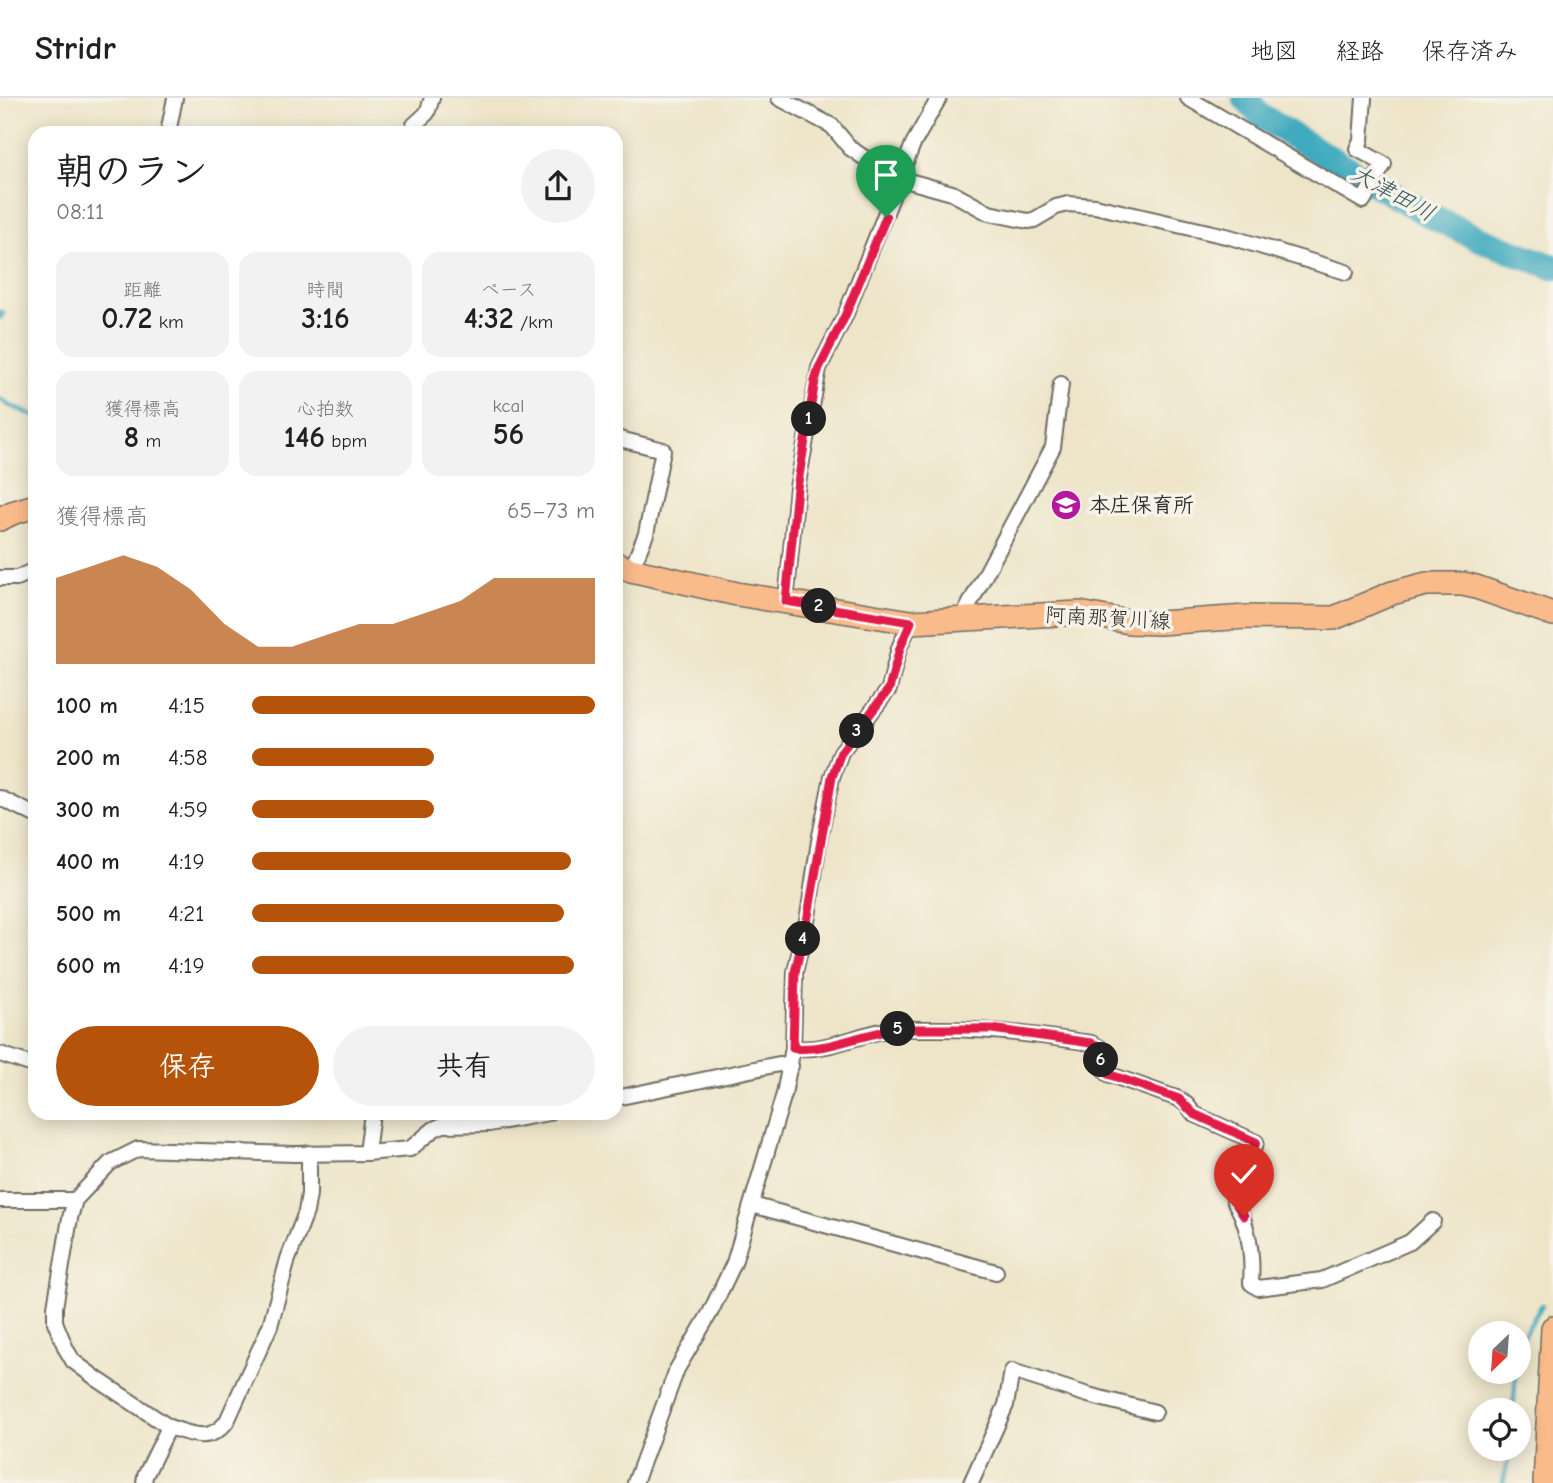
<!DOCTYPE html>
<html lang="ja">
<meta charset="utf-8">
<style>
body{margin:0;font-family:"Comic Neue","Klee One",sans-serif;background:#f2f2f2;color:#202124;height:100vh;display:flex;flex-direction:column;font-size:26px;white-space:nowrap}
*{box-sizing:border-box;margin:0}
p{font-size:23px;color:#757577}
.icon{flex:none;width:38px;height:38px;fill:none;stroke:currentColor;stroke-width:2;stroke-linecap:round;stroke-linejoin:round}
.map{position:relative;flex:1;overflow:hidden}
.drawer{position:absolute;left:28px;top:28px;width:595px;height:994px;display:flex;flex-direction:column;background:#fff;border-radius:21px;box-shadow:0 4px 18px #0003}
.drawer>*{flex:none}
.needle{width:46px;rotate:205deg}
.buttons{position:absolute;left:1468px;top:1223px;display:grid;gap:14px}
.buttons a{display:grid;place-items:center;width:63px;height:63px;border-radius:50%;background:#fff;box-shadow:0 4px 18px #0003;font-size:35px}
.pin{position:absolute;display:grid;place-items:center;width:60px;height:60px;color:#fff;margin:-72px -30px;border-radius:50% 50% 50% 0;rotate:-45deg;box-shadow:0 0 7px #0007}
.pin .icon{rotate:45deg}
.km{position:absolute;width:35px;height:35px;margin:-18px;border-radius:50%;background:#222;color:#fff;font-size:19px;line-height:35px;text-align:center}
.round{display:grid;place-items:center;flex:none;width:74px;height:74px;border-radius:37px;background:#f2f2f2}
.head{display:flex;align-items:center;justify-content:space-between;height:119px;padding:0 28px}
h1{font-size:38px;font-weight:700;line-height:52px}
.figures{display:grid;grid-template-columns:repeat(3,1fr);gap:10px;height:119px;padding:7px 28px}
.figures div{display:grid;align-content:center;border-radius:18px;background:#f2f2f2;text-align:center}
.figures b{font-size:30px;font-weight:700}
.figures small{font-size:19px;font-weight:400}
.figures p{font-size:19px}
.chart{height:196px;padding:14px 28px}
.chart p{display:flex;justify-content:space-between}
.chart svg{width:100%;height:126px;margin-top:7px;fill:#b45309;opacity:.7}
.cta{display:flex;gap:14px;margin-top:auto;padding:14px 28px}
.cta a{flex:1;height:80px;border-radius:42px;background:#b45309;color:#fff;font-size:28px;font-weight:700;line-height:80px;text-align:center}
.cta a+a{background:#f2f2f2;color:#202124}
ul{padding:0 28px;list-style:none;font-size:23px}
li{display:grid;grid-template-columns:112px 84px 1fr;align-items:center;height:52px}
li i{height:18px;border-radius:9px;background:#b45309}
header{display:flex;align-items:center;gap:42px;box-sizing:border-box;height:98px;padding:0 35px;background:#fff;border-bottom:2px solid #e0e0e0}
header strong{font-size:33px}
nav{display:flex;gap:38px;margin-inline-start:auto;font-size:24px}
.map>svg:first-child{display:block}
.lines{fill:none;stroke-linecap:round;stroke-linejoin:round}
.stream{stroke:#40aabf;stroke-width:4.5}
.river{stroke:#40aabf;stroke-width:26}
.street-casing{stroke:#6f6c62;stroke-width:18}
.primary-casing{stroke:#6f6c62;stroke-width:26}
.street{stroke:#fff;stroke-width:14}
.primary{stroke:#fabb8b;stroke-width:23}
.route-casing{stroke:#fff;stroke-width:14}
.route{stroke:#e11d48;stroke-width:9}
.labels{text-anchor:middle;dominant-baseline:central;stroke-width:7;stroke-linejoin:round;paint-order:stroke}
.poi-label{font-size:21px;font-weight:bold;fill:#2b2b2b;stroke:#f7f3e8;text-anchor:start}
.street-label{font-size:21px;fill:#2b2b2b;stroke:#f7f3e8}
.water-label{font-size:23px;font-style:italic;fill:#32575f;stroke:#f7f3e8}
</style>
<header>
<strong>Stridr</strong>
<nav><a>地図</a><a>経路</a><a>保存済み</a></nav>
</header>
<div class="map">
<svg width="1553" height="1385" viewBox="0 0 1553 1385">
<rect width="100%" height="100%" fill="#f7f3e8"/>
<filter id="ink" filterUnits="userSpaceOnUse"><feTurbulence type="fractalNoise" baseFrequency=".0143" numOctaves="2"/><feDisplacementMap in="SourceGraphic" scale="14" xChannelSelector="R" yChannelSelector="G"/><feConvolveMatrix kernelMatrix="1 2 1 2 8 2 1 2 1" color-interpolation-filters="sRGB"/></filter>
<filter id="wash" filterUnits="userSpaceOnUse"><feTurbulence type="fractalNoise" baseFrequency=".00686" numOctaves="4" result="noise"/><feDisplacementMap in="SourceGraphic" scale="28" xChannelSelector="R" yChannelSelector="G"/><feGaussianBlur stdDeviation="1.57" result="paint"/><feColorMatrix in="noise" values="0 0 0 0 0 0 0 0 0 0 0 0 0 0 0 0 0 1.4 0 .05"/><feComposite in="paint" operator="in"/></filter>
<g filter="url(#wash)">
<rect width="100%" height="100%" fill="#eee5c9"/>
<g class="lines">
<g class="stream">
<polyline points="0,214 3,215 0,220"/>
<polyline points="0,301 8,307 35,318"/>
<polyline points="1519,1252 1526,1233 1542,1207"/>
<polyline points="1513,1312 1516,1274"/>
<polyline points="1503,1385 1510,1351"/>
</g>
<polyline class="river" points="1245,0 1260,17 1294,39 1427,116 1475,139 1553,169"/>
</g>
</g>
<g filter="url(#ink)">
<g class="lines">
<g class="street-casing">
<g id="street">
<polyline points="779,0 832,28 850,50 891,78 952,95 989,115 1028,123 1034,122 1056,109 1068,106 1095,108 1230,139 1346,174"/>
<polyline points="1188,0 1363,103 1384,66 1357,51 1361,42 1364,0"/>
<polyline points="168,35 175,0"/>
<polyline points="412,35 414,27 427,15 432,0"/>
<polyline points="616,340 663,352 646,436 631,472"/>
<polyline points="0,480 17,480 35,472"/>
<polyline points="786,503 797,390 819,270 845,218 913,46 939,0"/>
<polyline points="968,521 967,511 1053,349 1061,286"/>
<polyline points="0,700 35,717"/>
<path d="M793,950C825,954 856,937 887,932C901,930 916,931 930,931C985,930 1037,937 1091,945L1099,949L1102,969L1108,976L1179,1001L1187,1007L1194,1016L1256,1044L1234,1102C1249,1127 1253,1156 1251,1185L1258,1190L1322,1182L1410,1144L1433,1123"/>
<polyline points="0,956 30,966"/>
<polyline points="616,1000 779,966 791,968"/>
<polyline points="367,1055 372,1015"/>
<polyline points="0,1102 75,1102"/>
<polyline points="752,1107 996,1174"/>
<path d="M169,1329C192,1337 211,1345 227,1323L270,1228L288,1161L306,1114L309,1096V1055"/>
<polyline points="144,1385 145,1378 169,1329 97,1281 73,1263 66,1251 55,1224 55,1209 70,1120 75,1102 110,1065 138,1051 294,1056 367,1055 410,1051 434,1031 443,1027 489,1026 549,1015"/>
<polyline points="635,1385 677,1271 710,1215 734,1165 784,996 793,950 795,874 808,818 819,743 832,679 841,654 889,591 899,550 911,524"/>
<polyline points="971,1385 1006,1307 1012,1273 1088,1297 1155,1314"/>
</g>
</g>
<g class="primary-casing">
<g id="primary">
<polyline points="0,421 12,415 35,408"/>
<polyline points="616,466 631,472 737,496 911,524 1079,515 1129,524 1159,525 1246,519 1334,520 1392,495 1426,486 1463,486 1476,489 1553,516"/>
<polyline points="1545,1385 1553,1230"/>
</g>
</g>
<use href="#street" class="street"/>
<use href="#primary" class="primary"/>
</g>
</g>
<g class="lines" filter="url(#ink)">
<g class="route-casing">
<path id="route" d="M886,119L845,218L819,270L815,283L797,390L786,503L911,524L900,550L889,591L841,654L832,679L808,818L795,874L793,950C830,954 865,933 902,931H992L1091,945L1099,948L1102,969L1108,976L1179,1001L1194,1016L1256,1044L1234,1102L1244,1118"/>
</g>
<use href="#route" class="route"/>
</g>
<defs>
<g id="school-disc" transform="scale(1.575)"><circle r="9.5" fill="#b5179e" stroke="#f7f3e8"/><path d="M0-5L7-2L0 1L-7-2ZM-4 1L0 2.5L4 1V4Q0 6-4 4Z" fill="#fff"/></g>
</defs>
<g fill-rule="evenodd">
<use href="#school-disc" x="1066" y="407"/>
</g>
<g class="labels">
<g class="poi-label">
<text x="1089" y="407">本庄保育所</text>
</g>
<g class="street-label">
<text transform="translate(1108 520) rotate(3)">阿南那賀川線</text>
</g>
<g class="water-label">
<text transform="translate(1393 95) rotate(29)">大津田川</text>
</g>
</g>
</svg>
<div class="buttons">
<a><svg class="needle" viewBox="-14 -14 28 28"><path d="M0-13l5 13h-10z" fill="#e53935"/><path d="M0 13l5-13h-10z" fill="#757577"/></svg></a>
<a><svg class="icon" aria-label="locate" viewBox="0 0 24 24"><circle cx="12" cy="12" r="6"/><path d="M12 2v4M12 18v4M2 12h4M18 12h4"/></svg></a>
</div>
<div class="pin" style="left:886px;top:119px;background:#1e9e55"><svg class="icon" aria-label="arrive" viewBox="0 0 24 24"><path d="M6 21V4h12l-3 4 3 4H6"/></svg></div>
<div class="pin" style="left:1244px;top:1118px;background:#d93025"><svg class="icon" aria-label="check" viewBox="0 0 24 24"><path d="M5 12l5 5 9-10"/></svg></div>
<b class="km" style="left:809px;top:321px">1</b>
<b class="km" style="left:819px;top:508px">2</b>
<b class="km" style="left:857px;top:633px">3</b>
<b class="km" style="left:803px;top:841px">4</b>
<b class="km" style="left:898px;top:931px">5</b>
<b class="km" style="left:1101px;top:962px">6</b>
<section class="drawer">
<div class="head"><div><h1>朝のラン</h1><p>08:11</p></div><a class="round"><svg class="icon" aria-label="share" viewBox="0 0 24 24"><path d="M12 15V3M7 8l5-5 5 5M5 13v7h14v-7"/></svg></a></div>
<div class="figures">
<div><p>距離</p><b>0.72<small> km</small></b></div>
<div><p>時間</p><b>3:16</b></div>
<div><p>ペース</p><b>4:32<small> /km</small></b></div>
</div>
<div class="figures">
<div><p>獲得標高</p><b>8<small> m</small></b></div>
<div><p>心拍数</p><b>146<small> bpm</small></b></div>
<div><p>kcal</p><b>56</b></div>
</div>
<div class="chart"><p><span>獲得標高</span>65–73 m</p>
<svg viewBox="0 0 160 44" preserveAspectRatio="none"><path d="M0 44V14L10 10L20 6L30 10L40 18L50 30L60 38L70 38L80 34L90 30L100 30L110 26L120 22L130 14L140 14L150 14L160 14V44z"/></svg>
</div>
<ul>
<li><b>100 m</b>4:15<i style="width:100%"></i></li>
<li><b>200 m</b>4:58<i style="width:53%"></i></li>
<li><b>300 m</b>4:59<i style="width:53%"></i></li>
<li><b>400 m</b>4:19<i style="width:93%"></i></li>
<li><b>500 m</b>4:21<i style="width:91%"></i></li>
<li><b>600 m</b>4:19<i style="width:94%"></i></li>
</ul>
<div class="cta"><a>保存</a><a>共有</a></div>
</section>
</div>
